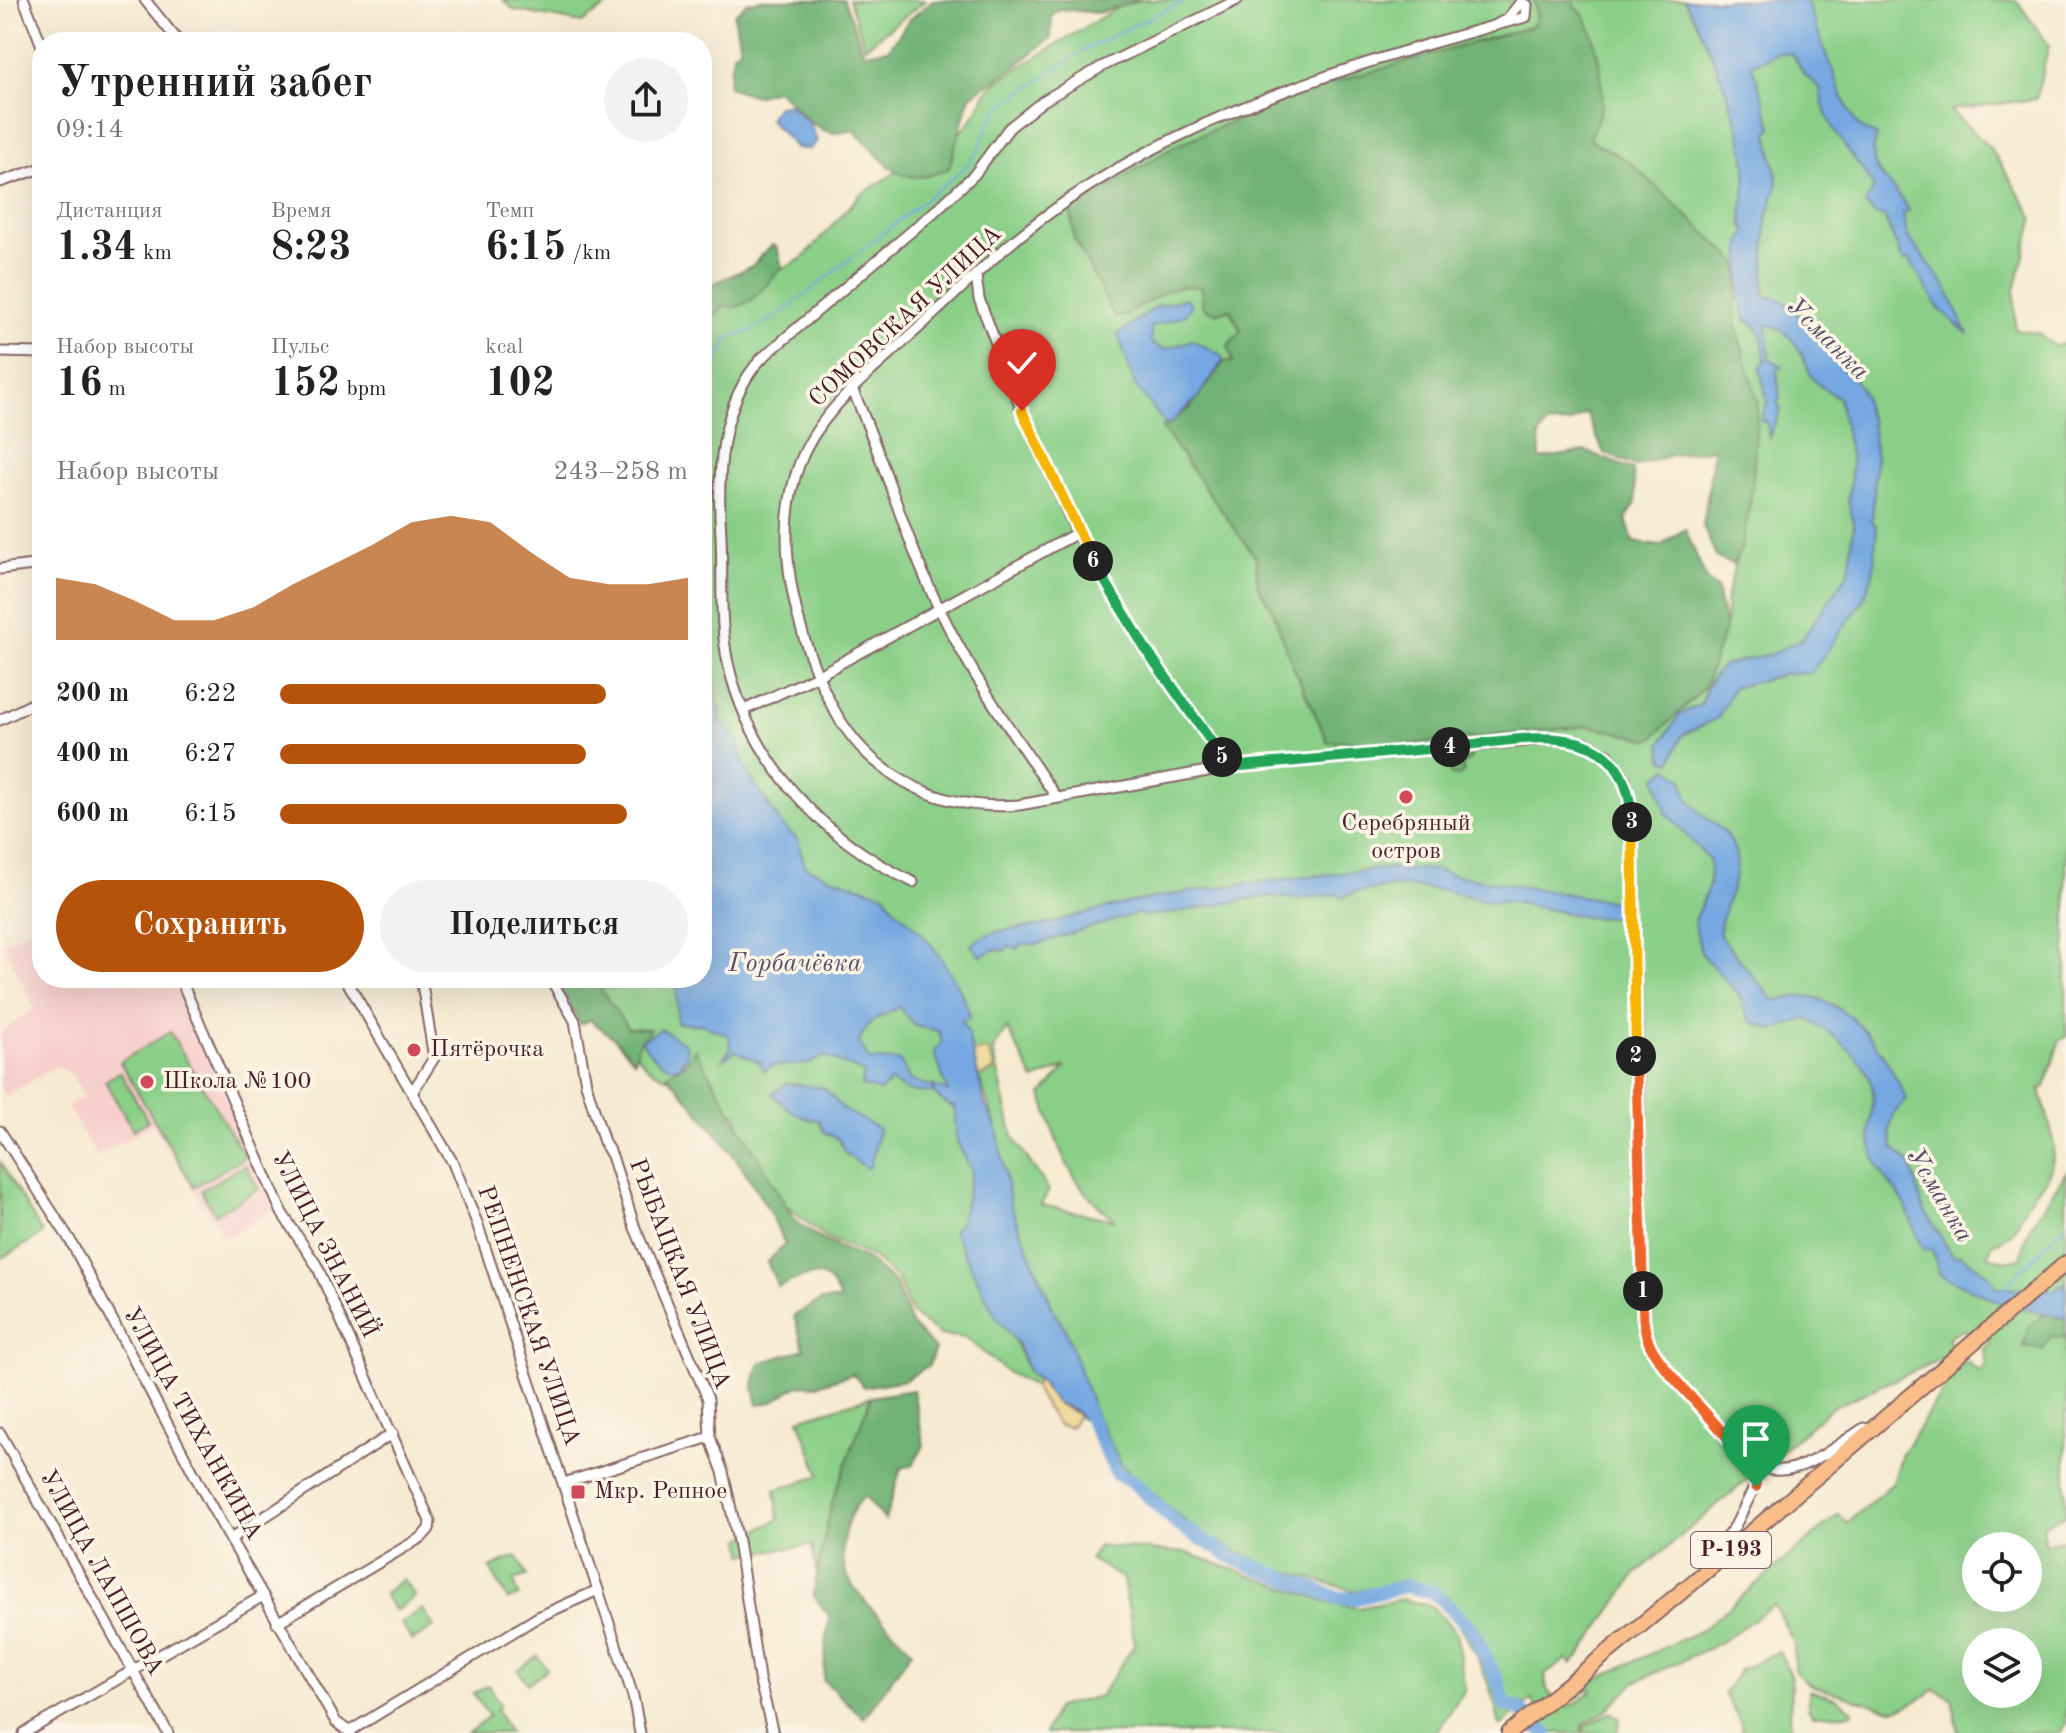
<!DOCTYPE html>
<html lang="ru">
<meta charset="utf-8">
<style>
body{margin:0;font-family:"Old Standard TT",serif;background:#f2f2f2;color:#222;height:100vh;display:flex;flex-direction:column;font-size:30px;white-space:nowrap}
*{box-sizing:border-box;margin:0}
p{font-size:26px;color:#767676}
.icon{flex:none;width:44px;height:44px;fill:none;stroke:currentColor;stroke-width:2;stroke-linecap:round;stroke-linejoin:round}
.map{position:relative;flex:1;overflow:hidden}
.drawer{position:absolute;left:32px;top:32px;width:680px;height:956px;display:flex;flex-direction:column;background:#fff;border-radius:32px;box-shadow:0 8px 32px #0002}
.drawer>*{flex:none}
.buttons{position:absolute;left:1962px;top:1532px;display:grid;gap:16px}
.buttons a{display:grid;place-items:center;width:80px;height:80px;border-radius:50%;background:#fff;box-shadow:0 8px 32px #0002;font-size:40px}
.pin{position:absolute;display:grid;place-items:center;width:68px;height:68px;color:#fff;margin:-82px -34px;border-radius:50% 50% 50% 0;rotate:-45deg;box-shadow:0 0 8px #0007}
.pin .icon{rotate:45deg}
.km{position:absolute;width:40px;height:40px;margin:-20px;border-radius:50%;background:#222;color:#fff;font-size:22px;line-height:40px;text-align:center}
.round{display:grid;place-items:center;flex:none;width:84px;height:84px;border-radius:42px;background:#f2f2f2}
.head{display:flex;align-items:center;justify-content:space-between;height:136px;padding:0 24px}
h1{font-size:44px;font-weight:700;line-height:60px}
.stats{display:grid;grid-template-columns:repeat(3,1fr);gap:12px;height:136px;padding:8px 24px}
.stats div{display:grid;align-content:center}
.stats b{font-size:40px;font-weight:700}
.stats small{font-size:22px;font-weight:400}
.stats p{font-size:22px}
.chart{height:224px;padding:16px 24px}
.chart p{display:flex;justify-content:space-between}
.chart svg{width:100%;height:144px;margin-top:8px;fill:#b45309;opacity:.7}
.primary-button{display:flex;gap:16px;margin-top:auto;padding:16px 24px}
.primary-button a{flex:1;height:92px;border-radius:48px;background:#b45309;color:#fff;font-size:32px;font-weight:700;line-height:92px;text-align:center}
.primary-button a+a{background:#f2f2f2;color:#222}
ul{padding:0 24px;list-style:none;font-size:26px}
li{display:grid;grid-template-columns:128px 96px 1fr;align-items:center;height:60px}
li i{height:20px;border-radius:10px;background:#b45309}
.map>svg:first-child{display:block}
.built{fill:#f7d0cc}
.green{fill:#8acf88;stroke:#6a775a;stroke-width:2;fill-rule:evenodd}
.forest{fill:#6fb274;stroke:#5c6850;stroke-width:2}
.sand{fill:#eeda9e;stroke:#9c7c64;stroke-width:2}
.water{fill:#75a8e1;stroke:#606486;stroke-width:2}
.lines{fill:none;stroke-linecap:round;stroke-linejoin:round}
.stream{stroke:#75a8e1;stroke-width:2}
.river{stroke:#75a8e1;stroke-width:14}
.minor-casing{stroke:#866665;stroke-width:13}
.highway-casing{stroke:#866665;stroke-width:18}
.minor{stroke:#fff;stroke-width:9}
.highway{stroke:#f9bd89;stroke-width:14}
.split-1-casing{stroke:#fff;stroke-width:16}
.split-2-casing{stroke:#fff;stroke-width:16}
.split-3-casing{stroke:#fff;stroke-width:16}
.split-4-casing{stroke:#fff;stroke-width:16}
.split-5-casing{stroke:#fff;stroke-width:16}
.split-6-casing{stroke:#fff;stroke-width:16}
.split-7-casing{stroke:#fff;stroke-width:16}
.split-1{stroke:#f0652b;stroke-width:10}
.split-2{stroke:#f0652b;stroke-width:10}
.split-3{stroke:#f5b400;stroke-width:10}
.split-4{stroke:#22a559;stroke-width:10}
.split-5{stroke:#22a559;stroke-width:10}
.split-6{stroke:#22a559;stroke-width:10}
.split-7{stroke:#f5b400;stroke-width:10}
.poi-dot{fill:#d1495b;stroke:#fcf5e5;stroke-width:3}
.labels{text-anchor:middle;dominant-baseline:central;stroke-width:7;stroke-linejoin:round;paint-order:stroke}
.shield{fill:#fcf5e5;stroke:#7f5f63;stroke-width:2}
.shield-label{font-size:22px;font-weight:bold;fill:#4a1f2b}
.street-label{font-size:24px;fill:#4a1f2b;stroke:#fcf5e5}
.poi-label{font-size:24px;fill:#4a1f2b;stroke:#fcf5e5;text-anchor:start}
.water-label{font-size:26px;font-style:italic;fill:#594f6b;stroke:#fcf5e5}
</style>
<div class="map">
<svg width="2066" height="1733" viewBox="0 0 2066 1733">
<rect width="100%" height="100%" fill="#fcf5e5"/>
<filter id="ink" filterUnits="userSpaceOnUse"><feTurbulence type="fractalNoise" baseFrequency=".0125" numOctaves="2"/><feDisplacementMap in="SourceGraphic" scale="16" xChannelSelector="R" yChannelSelector="G"/><feConvolveMatrix kernelMatrix="1 2 1 2 8 2 1 2 1" color-interpolation-filters="sRGB"/></filter>
<filter id="wash" filterUnits="userSpaceOnUse"><feTurbulence type="fractalNoise" baseFrequency=".006" numOctaves="4" result="noise"/><feDisplacementMap in="SourceGraphic" scale="32" xChannelSelector="R" yChannelSelector="G"/><feGaussianBlur stdDeviation="1.8" result="paint"/><feColorMatrix in="noise" values="0 0 0 0 0 0 0 0 0 0 0 0 0 0 0 0 0 1.4 0 .05"/><feComposite in="paint" operator="in"/></filter>
<g filter="url(#wash)">
<rect width="100%" height="100%" fill="#f6ead2"/>
<polygon class="built" points="42,923 42,978 170,978 276,1207 224,1239 153,1124 97,1157 67,1106 84,1096 71,1074 57,1066 4,1097 0,1089 0,1033 34,1008 4,943"/>
<g class="green">
<polygon points="503,0 615,0 582,23 514,10"/>
<polygon points="849,0 926,0 865,47"/>
<path d="M1130,0H1534C1535,10 1538,15 1533,26L1306,90L1175,146L1071,210L1074,239L1121,317C1144,301 1174,281 1202,287V305L1218,314L1229,309L1241,332L1231,351L1233,362H1225L1189,409L1162,428L1256,558L1258,586L1272,609L1293,666L1327,741L1461,740L1589,726L1631,735L1725,629L1727,595L1748,516L1616,154L1589,139L1544,0H2016L2049,45L2036,99L1950,110L1991,149L2034,218L2015,289V329L2038,333L2056,347L2066,342V1037L2060,1039L2045,1087L2040,1089C2047,1118 2061,1147 2048,1176C2043,1186 2033,1192 2028,1201C2019,1219 2015,1239 1993,1243L1988,1256L2005,1261L2021,1258L2028,1231L2066,1172V1515L2043,1525L2044,1544L2066,1539V1725L2059,1733H1959L1952,1698L1935,1689C1891,1722 1886,1706 1842,1695C1823,1689 1805,1687 1794,1670V1643L1774,1605L1718,1644L1635,1682L1604,1712L1582,1725V1733H1533L1543,1722L1532,1700L1500,1726C1490,1673 1465,1631 1434,1588L1410,1582L1356,1591L1268,1567L1198,1532L1122,1466L1089,1401L1065,1328L1056,1316L1011,1207L997,1129L979,1077L995,1070L990,1055L947,1086L957,1113V1141L972,1172L961,1221L1029,1373L1038,1379L1034,1386L1008,1373L966,1338L940,1335L912,1314L898,1280L873,1257L825,1237L785,1205L735,1141L738,1115L648,1068L629,1045L556,978H702V319L743,290L803,258L860,195L962,131C979,116 979,96 997,81ZM1007,1028L1034,1080L1066,1067L1042,1095C1059,1151 1068,1183 1115,1220L1041,1205L1049,1190L1013,1137L993,1050ZM1979,1325L1990,1343L1984,1348L1986,1364L1980,1372L1966,1361L1956,1371L1902,1454L1893,1483L1847,1523L1839,1514L1702,1630L1594,1680L1572,1695L1576,1698L1590,1687L1592,1690C1583,1698 1574,1708 1561,1706L1547,1690L1545,1675L1567,1659L1571,1664L1580,1656L1636,1574L1749,1478L1710,1427L1718,1420L1765,1465L1831,1408L1941,1359L1953,1348L1947,1338L1962,1330L1970,1333ZM1976,1546H2028V1598H1976ZM1976,1642H2028V1694H1976Z"/>
<polygon points="170,1032 245,1157 194,1187 120,1062"/>
<polygon points="120,1072 148,1121 133,1130 105,1081"/>
<polygon points="0,1162 43,1234 0,1259"/>
<polygon points="245,1165 259,1189 215,1214 201,1190"/>
<polygon points="871,1397 831,1505 817,1575 812,1545 744,1554 742,1539 779,1519 775,1490 820,1476 799,1419"/>
<polygon points="1098,1546 1187,1553 1327,1602 1359,1608 1402,1599 1431,1606 1456,1632 1465,1690 1435,1733 1045,1733 1057,1707 1100,1696 1135,1644 1123,1579 1090,1559"/>
<polygon points="517,1556 527,1576 514,1580 519,1596 508,1600 490,1568"/>
<polygon points="403,1579 415,1597 395,1611 384,1594"/>
<polygon points="423,1609 434,1627 412,1641 401,1623"/>
<polygon points="1779,1651 1791,1677 1790,1733 1741,1733 1743,1727 1724,1693 1740,1670"/>
<polygon points="538,1656 547,1669 528,1684 518,1670"/>
<polygon points="488,1685 500,1705 496,1710 510,1733 468,1733 489,1716 473,1694"/>
<polygon points="1809,1690 1837,1699 1853,1710 1851,1714 1812,1715 1808,1708"/>
<polygon points="1611,1712 1620,1718 1617,1733 1583,1733 1584,1727"/>
</g>
<g class="forest">
<path d="M760,0H844L864,53L889,49L909,20L933,0H1140L1098,13L1061,9L1052,14L1051,38L1016,66L970,96L949,168C898,193 887,161 853,130C815,143 805,110 776,90L755,96L728,87L733,53L740,48L734,15L747,3Z"/>
<path d="M1534,0H1574V7C1595,15 1604,81 1602,102C1602,114 1593,128 1589,139L1631,163L1739,264L1735,323L1758,402L1752,492L1742,547L1733,564L1717,558L1703,526L1714,449L1672,455L1636,466L1604,453L1586,413L1570,423L1546,425L1539,437L1540,459L1586,451L1633,470L1636,503L1626,519L1633,542L1660,546L1685,529L1707,581L1717,588L1725,629L1704,688L1651,740L1589,726L1362,749L1359,741L1328,742L1293,666L1272,609L1258,586L1256,558L1161,427L1189,409L1225,361L1233,362L1228,345L1241,331L1230,309C1218,314 1211,314 1202,305V288C1164,278 1144,313 1115,318L1074,238L1071,210L1175,146L1306,90L1533,26L1537,16Z"/>
<path d="M772,245L777,247L782,267C769,282 748,313 726,306C716,313 712,323 702,330V289L752,266Z"/>
<polygon points="1468,751 1472,756 1462,767 1464,771 1459,776 1451,775 1447,768 1451,754"/>
<polygon points="555,978 593,978 628,1028 650,1029 639,1044 634,1060 615,1039 590,1020 580,1024"/>
<path d="M695,1049L795,1221L823,1240L868,1260L896,1284L911,1324L935,1349L929,1365L905,1380L864,1387L853,1374L814,1386L798,1385L773,1402L758,1404L753,1385L760,1363L804,1349L794,1316L821,1300H840C827,1264 806,1275 778,1287L767,1262L785,1245C759,1181 712,1126 667,1075L687,1062Z"/>
<polygon points="2066,1298 2066,1338 2051,1336 2043,1350 2023,1346 2028,1327"/>
<path d="M913,1390L924,1445L913,1465L901,1468L885,1520L865,1496C844,1514 836,1554 849,1579C861,1602 895,1631 912,1651L864,1718L823,1680L829,1616L813,1595L831,1505L871,1397Z"/>
</g>
<g class="sand">
<polygon points="988,1050 995,1070 979,1077 971,1053"/>
<path d="M1038,1379L1055,1402L1078,1415L1070,1427L1058,1425C1049,1413 1041,1399 1034,1386Z"/>
</g>
<g class="water">
<path d="M1684,0H1806L1845,103L1858,126L1877,136C1862,176 1897,182 1909,211L1903,213L1907,235L1945,285L1968,334L1939,309L1909,259L1903,261L1884,216L1875,215L1865,204L1874,188C1855,153 1823,130 1820,88L1805,75L1792,54L1777,53L1752,65L1772,127L1768,133L1778,183L1766,221L1764,296L1783,300L1816,333L1825,335C1829,370 1851,368 1861,389C1867,399 1863,410 1871,420L1876,458L1872,521L1877,527L1873,574L1864,599L1811,673H1788L1733,688L1718,718L1682,735L1671,762L1663,759L1661,743L1680,714L1701,704L1709,682L1723,665L1772,654L1802,639L1849,572L1854,523L1848,502L1852,464L1839,398C1831,392 1818,387 1813,379C1802,359 1797,331 1767,324L1769,359L1783,366L1777,370L1780,399L1777,402L1781,409L1769,437L1767,421L1761,422L1767,401L1760,367L1765,361C1763,343 1764,327 1745,319L1740,296L1741,242L1747,230L1743,227C1740,206 1747,188 1746,167C1745,128 1705,34 1684,0Z"/>
<polygon points="789,104 810,124 817,141 810,149 796,148 769,119 776,107"/>
<polygon points="1187,298 1191,306 1185,315 1151,327 1151,343 1164,350 1192,340 1220,354 1223,360 1199,397 1167,426 1135,385 1118,334 1156,307"/>
<path d="M702,541L711,636L704,651L714,679L722,724L736,738L746,770L781,824L798,840L805,866L824,875L885,894C893,910 902,914 914,926C935,945 963,989 970,1017L961,1022L967,1030L985,1104L997,1129L1011,1207L1056,1316L1065,1328L1095,1414L1081,1419L1075,1411L1055,1402L1038,1379L1029,1373L1017,1343L995,1315L953,1231L961,1221L972,1172L957,1141L954,1106L950,1107L933,1093L935,1087L948,1091L934,1052L942,1042L939,1031L915,1026L899,1007C877,1020 870,1016 859,1042L869,1060L900,1061L910,1081L934,1086L932,1092C913,1093 906,1092 891,1081L881,1091L861,1086L864,1073L825,1056L808,1064L771,1066L764,1071L760,1062L735,1051L721,1061L731,1048L728,1035L701,1024L677,1023V978H702Z"/>
<path d="M1668,768L1683,779C1688,822 1727,818 1735,852C1743,882 1718,908 1720,936L1773,1000C1788,1000 1802,993 1817,998C1860,1013 1889,1059 1906,1099L1894,1114L1889,1131L1893,1148L1911,1165L1923,1208L1953,1256L1960,1255L1989,1275L1996,1287L2053,1290L2066,1283V1319L1999,1302L1940,1275L1932,1250L1922,1249C1916,1234 1911,1217 1904,1203C1896,1189 1882,1178 1876,1162C1866,1137 1871,1126 1873,1102C1876,1064 1835,1035 1807,1019L1774,1030L1750,1021L1739,995L1701,953L1694,921L1709,885L1710,861L1666,813L1656,778Z"/>
<path d="M1390,868L1438,870L1448,874L1622,903L1625,907L1615,918L1585,917L1514,902H1490L1449,891L1401,886L1354,892L1342,898L1338,894L1295,899L1268,896L1172,913L1144,916L1138,913L1037,944H1022L1017,949L1009,946L1005,951L996,949L980,956L971,945C991,925 1026,931 1051,923C1159,889 1280,880 1390,868Z"/>
<path d="M661,1029L686,1044L687,1054L679,1067C665,1070 647,1053 642,1040Z"/>
<path d="M786,1083L824,1088L843,1109L879,1129L870,1167L866,1168L845,1153L839,1139L824,1132L819,1120C799,1120 786,1107 772,1094Z"/>
</g>
<g class="lines">
<g class="stream">
<polyline points="702,393 729,337 746,333 782,313 966,167 978,151 989,123 999,108 1084,50 1186,0"/>
<polyline points="2003,1289 2066,1224"/>
</g>
<polyline class="river" points="1082,1402 1117,1474 1133,1482 1178,1525 1237,1560 1338,1598 1357,1598 1405,1586 1433,1592 1472,1629 1498,1682 1505,1705 1519,1709 1546,1733"/>
</g>
</g>
<g filter="url(#ink)">
<g class="lines">
<g class="minor-casing">
<g id="minor">
<polyline points="24,0 42,46"/>
<polyline points="145,0 179,42"/>
<path d="M1496,25L1507,19L1520,3L1527,5L1526,17C1360,62 1179,114 1040,220C995,254 955,295 913,333C872,372 819,410 799,465C772,539 795,628 827,696C863,773 935,812 1019,805L1230,767L1549,739L1586,743L1608,755L1625,779L1632,815L1644,1327C1660,1388 1742,1431 1756,1484L1735,1526L1704,1567"/>
<polyline points="0,182 42,168"/>
<polyline points="976,276 979,299 1022,411 1077,533 1145,648 1230,767"/>
<polyline points="0,352 42,353"/>
<path d="M853,391C886,463 905,541 941,612C973,678 1016,738 1057,798"/>
<polyline points="0,569 42,564"/>
<polyline points="744,710 817,676 1077,533"/>
<polyline points="0,720 42,699"/>
<path d="M913,882C823,839 750,762 728,663C719,623 723,577 721,536C717,478 719,403 762,358L934,212L974,175L1009,128L1043,101L1103,66L1237,0"/>
<polyline points="180,978 282,1213 317,1266 430,1521 429,1529 422,1537 277,1623"/>
<polyline points="345,978 453,1163 477,1223 633,1696 640,1733"/>
<polyline points="550,978 575,1021 586,1084 604,1142 612,1156 635,1228 708,1399 710,1437 723,1472 738,1541 759,1678 773,1733"/>
<polyline points="413,1091 434,1058 421,978"/>
<polyline points="0,1131 70,1240 210,1504 336,1722 351,1733"/>
<polyline points="0,1433 168,1733"/>
<path d="M1744,1455C1781,1493 1828,1451 1864,1428"/>
<polyline points="564,1483 710,1437"/>
<polyline points="232,1538 393,1433"/>
<polyline points="350,1731 538,1617 598,1590"/>
<polyline points="24,1733 263,1596"/>
</g>
</g>
<g class="highway-casing">
<polyline id="highway" points="1509,1733 1691,1584 2066,1263"/>
</g>
<use href="#minor" class="minor"/>
<use href="#highway" class="highway"/>
</g>
</g>
<g class="lines" filter="url(#ink)">
<g class="split-1-casing">
<path id="split-1" d="M1643,1291C1643,1309 1642,1328 1650,1345C1668,1383 1756,1453 1756,1487"/>
</g>
<g class="split-2-casing">
<polyline id="split-2" points="1636,1056 1643,1291"/>
</g>
<g class="split-3-casing">
<polyline id="split-3" points="1632,822 1636,1056"/>
</g>
<g class="split-4-casing">
<path id="split-4" d="M1450,747C1527,739 1627,712 1632,822"/>
</g>
<g class="split-5-casing">
<polyline id="split-5" points="1222,757 1230,767 1450,747"/>
</g>
<g class="split-6-casing">
<polyline id="split-6" points="1093,561 1145,648 1222,757"/>
</g>
<g class="split-7-casing">
<polyline id="split-7" points="1022,411 1093,561"/>
</g>
<use href="#split-1" class="split-1"/>
<use href="#split-2" class="split-2"/>
<use href="#split-3" class="split-3"/>
<use href="#split-4" class="split-4"/>
<use href="#split-5" class="split-5"/>
<use href="#split-6" class="split-6"/>
<use href="#split-7" class="split-7"/>
</g>
<g class="poi-dot">
<circle cx="1406" cy="797" r="8"/>
<circle cx="414" cy="1050" r="8"/>
<circle cx="147" cy="1082" r="8"/>
<rect x="570" y="1484" width="16" height="16" rx="4"/>
</g>
<g class="labels">
<rect class="shield" x="1691" y="1532" width="80" height="36" rx="6"/>
<g class="shield-label">
<text x="1731" y="1550">Р-193</text>
</g>
<g class="street-label">
<text transform="translate(906 317) rotate(-43)">СОМОВСКАЯ УЛИЦА</text>
<text transform="translate(324 1245) rotate(63)">УЛИЦА ЗНАНИЙ</text>
<text transform="translate(679 1274) rotate(69)">РЫБАЦКАЯ УЛИЦА</text>
<text transform="translate(528 1316) rotate(71)">РЕПНЕНСКАЯ УЛИЦА</text>
<text transform="translate(192 1424) rotate(61)">УЛИЦА ТИХАНКИНА</text>
<text transform="translate(101 1573) rotate(61)">УЛИЦА ЛАПШОВА</text>
</g>
<g class="poi-label">
<text x="1406" y="824" text-anchor="middle">Серебряный<tspan x="1406" dy="28">остров</tspan></text>
<text x="430" y="1050">Пятёрочка</text>
<text x="163" y="1082">Школа №100</text>
<text x="594" y="1492">Мкр. Репное</text>
</g>
<g class="water-label">
<text transform="translate(1827 339) rotate(45)">Усманка</text>
<text x="795" y="964">Горбачёвка</text>
<text transform="translate(1939 1195) rotate(59)">Усманка</text>
</g>
</g>
</svg>
<div class="buttons">
<a><svg class="icon" aria-label="locate" viewBox="0 0 24 24"><circle cx="12" cy="12" r="6"/><path d="M12 2v4M12 18v4M2 12h4M18 12h4"/></svg></a>
<a><svg class="icon" aria-label="layers" viewBox="0 0 24 24"><path d="M12 4l9 5-9 5-9-5zM3 14l9 5 9-5"/></svg></a>
</div>
<div class="pin" style="left:1756px;top:1487px;background:#1e9e55"><svg class="icon" aria-label="arrive" viewBox="0 0 24 24"><path d="M6 21V4h12l-3 4 3 4H6"/></svg></div>
<div class="pin" style="left:1022px;top:411px;background:#d93025"><svg class="icon" aria-label="check" viewBox="0 0 24 24"><path d="M5 12l5 5 9-10"/></svg></div>
<b class="km" style="left:1643px;top:1291px">1</b>
<b class="km" style="left:1636px;top:1056px">2</b>
<b class="km" style="left:1632px;top:822px">3</b>
<b class="km" style="left:1450px;top:747px">4</b>
<b class="km" style="left:1222px;top:757px">5</b>
<b class="km" style="left:1093px;top:561px">6</b>
<section class="drawer">
<div class="head"><div><h1>Утренний забег</h1><p>09:14</p></div><a class="round"><svg class="icon" aria-label="share" viewBox="0 0 24 24"><path d="M12 15V3M7 8l5-5 5 5M5 13v7h14v-7"/></svg></a></div>
<div class="stats">
<div><p>Дистанция</p><b>1.34<small> km</small></b></div>
<div><p>Время</p><b>8:23</b></div>
<div><p>Темп</p><b>6:15<small> /km</small></b></div>
</div>
<div class="stats">
<div><p>Набор высоты</p><b>16<small> m</small></b></div>
<div><p>Пульс</p><b>152<small> bpm</small></b></div>
<div><p>kcal</p><b>102</b></div>
</div>
<div class="chart"><p><span>Набор высоты</span>243–258 m</p>
<svg viewBox="0 0 160 44" preserveAspectRatio="none"><path d="M0 44V25L10 27L20 32L30 38L40 38L50 34L60 27L70 21L80 15L90 8L100 6L110 8L120 17L130 25L140 27L150 27L160 25V44z"/></svg>
</div>
<ul>
<li><b>200 m</b>6:22<i style="width:80%"></i></li>
<li><b>400 m</b>6:27<i style="width:75%"></i></li>
<li><b>600 m</b>6:15<i style="width:85%"></i></li>
</ul>
<div class="primary-button"><a>Сохранить</a><a>Поделиться</a></div>
</section>
</div>
